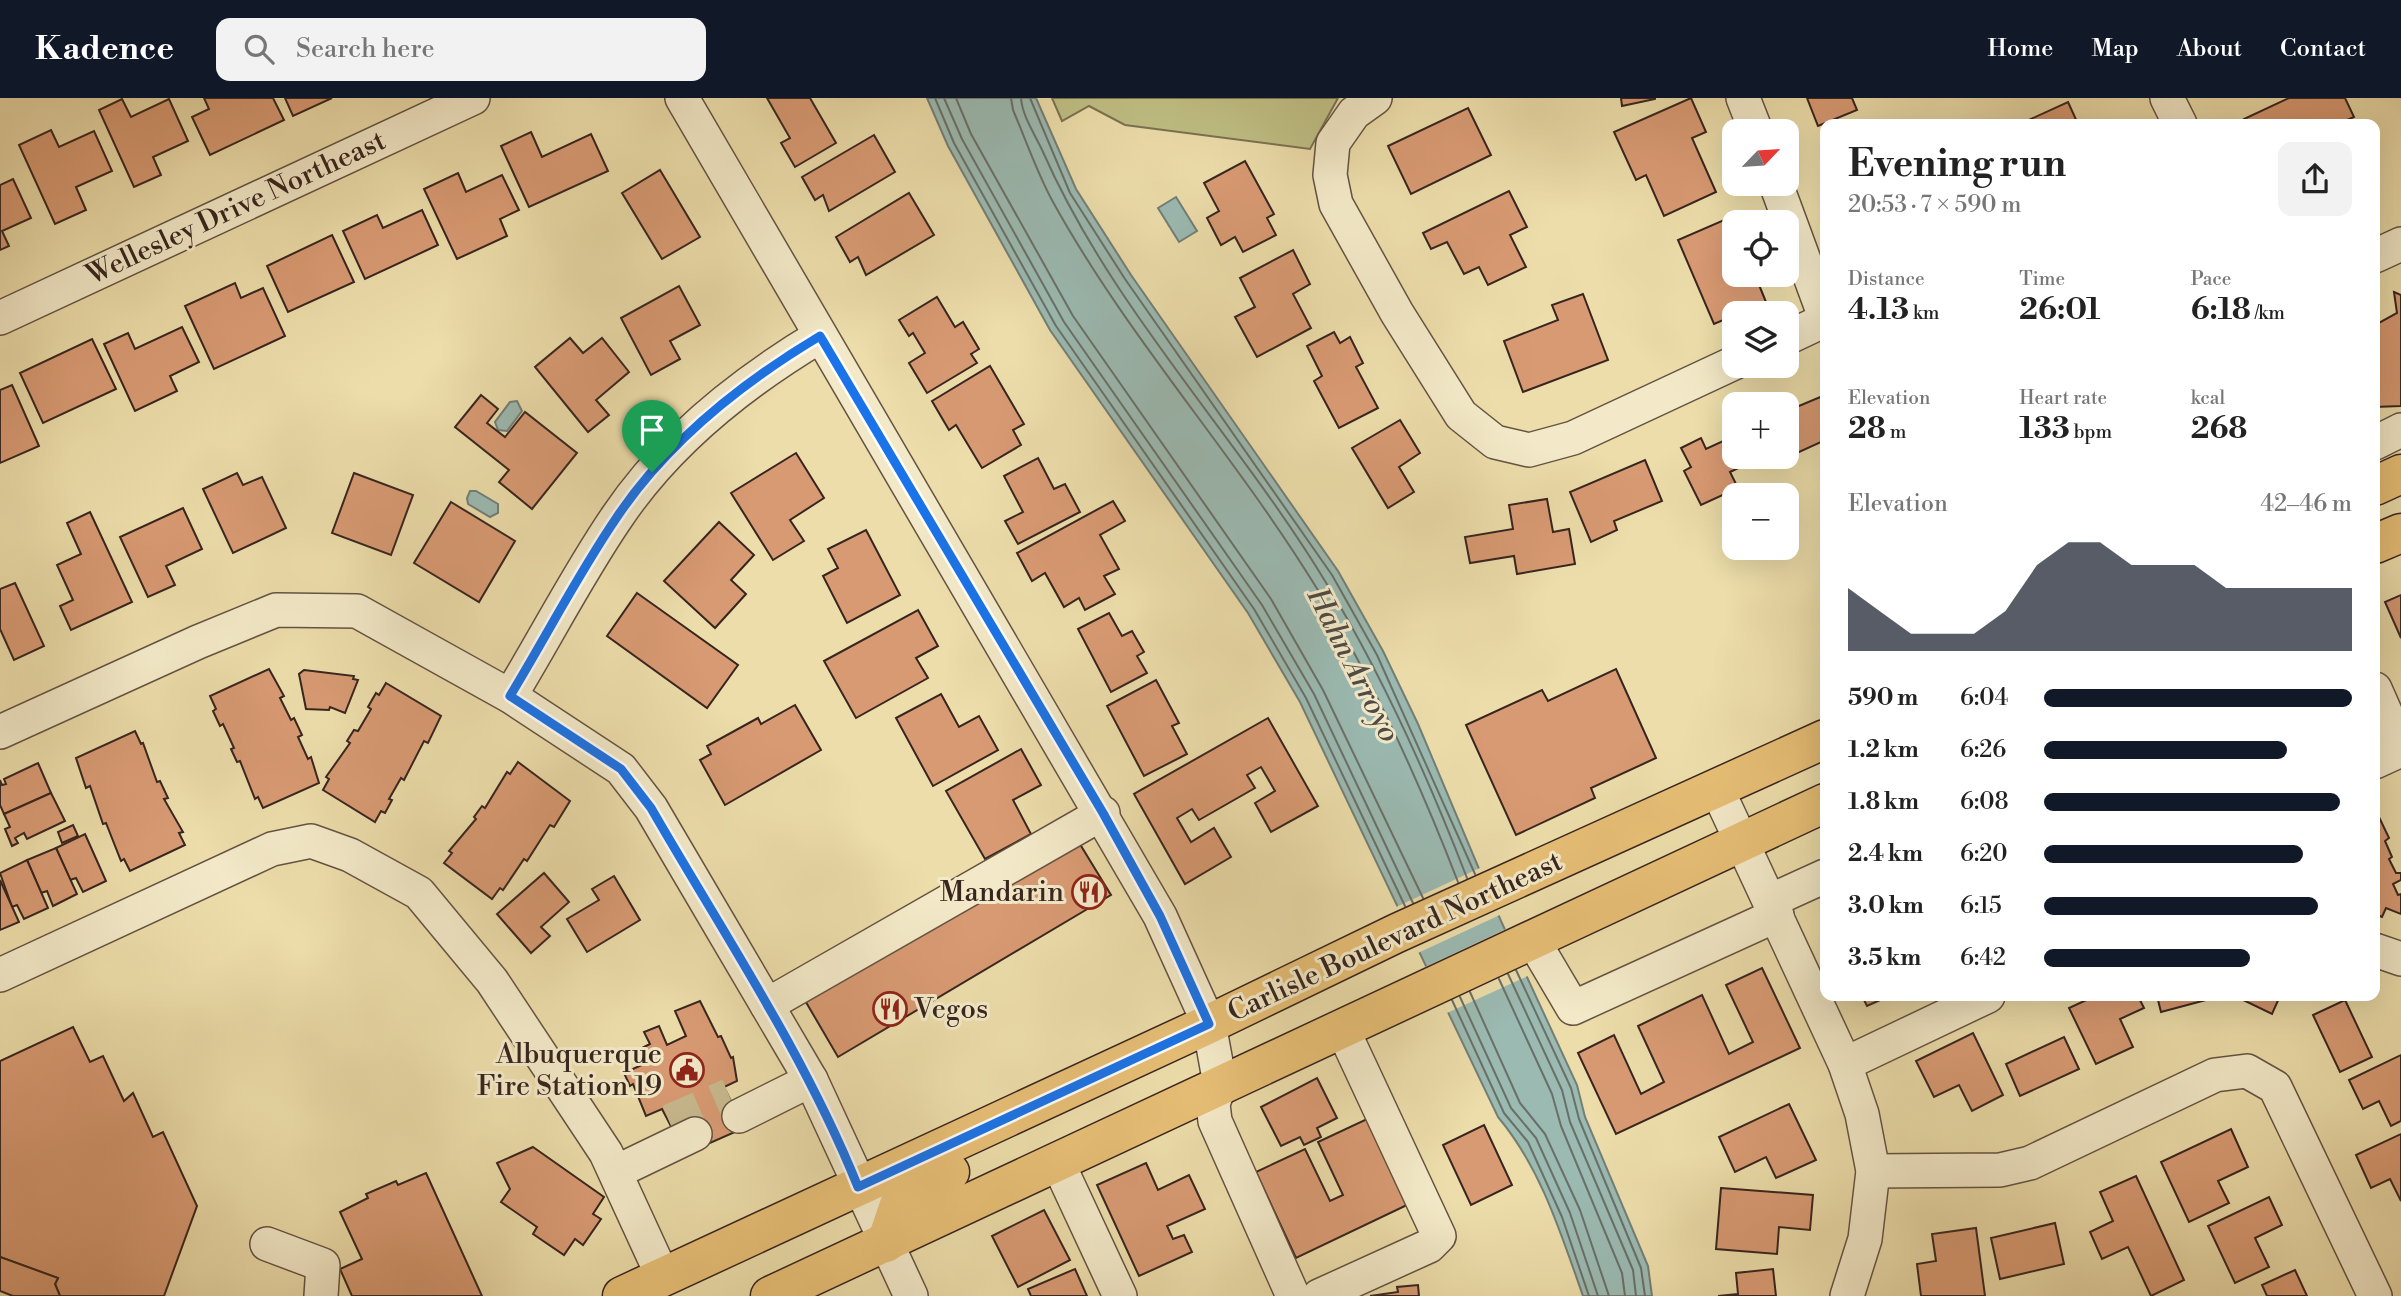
<!DOCTYPE html>
<meta charset="utf-8">
<style>
body{margin:0;font-family:"Libre Bodoni",serif;background:#f2f2f2;color:#222;height:100vh;display:flex;flex-direction:column;font-size:26px;white-space:nowrap}
*{box-sizing:border-box;margin:0}
p{font-size:23px;color:#767676}
.icon{flex:none;width:38px;height:38px;fill:none;stroke:currentColor;stroke-width:2;stroke-linecap:round;stroke-linejoin:round}
.map{position:relative;flex:1;overflow:hidden}
.drawer{position:absolute;left:1820px;top:21px;width:560px;height:882px;display:flex;flex-direction:column;background:#fff;border-radius:14px;box-shadow:0 7px 28px #0002}
.drawer>*{flex:none}
.needle{width:46px;rotate:65deg}
.tools{position:absolute;left:1722px;top:21px;display:grid;gap:14px}
.tools a{display:grid;place-items:center;width:77px;height:77px;border-radius:14px;background:#fff;box-shadow:0 7px 28px #0002;font-size:35px}
.pin{position:absolute;display:grid;place-items:center;width:60px;height:60px;color:#fff;margin:-72px -30px;border-radius:50% 50% 50% 0;rotate:-45deg;box-shadow:0 0 7px #0007}
.pin .icon{rotate:45deg}
.round{display:grid;place-items:center;flex:none;width:74px;height:74px;border-radius:14px;background:#f2f2f2}
.summary{display:flex;align-items:center;justify-content:space-between;height:119px;padding:0 28px}
h1{font-size:38px;font-weight:700;line-height:52px}
.metrics{display:grid;grid-template-columns:repeat(3,1fr);gap:10px;height:119px;padding:7px 28px}
.metrics div{display:grid;align-content:center}
.metrics b{font-size:30px;font-weight:700}
.metrics small{font-size:19px;font-weight:400}
.metrics p{font-size:19px}
.chart{height:196px;padding:14px 28px}
.chart p{display:flex;justify-content:space-between}
.chart svg{width:100%;height:126px;margin-top:7px;fill:#111827;opacity:.7}
ul{padding:0 28px;list-style:none;font-size:23px}
li{display:grid;grid-template-columns:112px 84px 1fr;align-items:center;height:52px}
li i{height:18px;border-radius:9px;background:#111827}
header{display:flex;align-items:center;gap:42px;box-sizing:border-box;height:98px;padding:0 35px;background:#111827;color:#fff}
header strong{font-size:33px}
nav{display:flex;gap:38px;margin-inline-start:auto;font-size:24px}
.search{width:490px;height:63px;background:#f2f2f2;display:flex;align-items:center;gap:18px;box-sizing:border-box;padding:0 24px;border-radius:14px;color:#767676;font-size:26px}
.map>svg:first-child{display:block}
.green{fill:#bfbf84;stroke:#7b7252;stroke-width:2}
.water{fill:#9bbab2;stroke:#737e77;stroke-width:2}
.pier{fill:#ecddaa}
.lines{fill:none;stroke-linecap:round;stroke-linejoin:round}
.shore{stroke:#697068;stroke-width:2}
.building{fill:#d89a73;stroke:#37251f;stroke-width:2}
.minor-tunnel{stroke:#c8b88e;stroke-width:33;stroke-dasharray:33 17;stroke-linecap:butt}
.minor-casing{stroke:#645342;stroke-width:36}
.major-casing{stroke:#37251f;stroke-width:41}
.minor{stroke:#f3e9c8;stroke-width:33}
.major{stroke:#e6be75;stroke-width:38}
.route-casing{stroke:#fff;stroke-width:14}
.route{stroke:#1a73e8;stroke-width:9}
.labels{text-anchor:middle;dominant-baseline:central;stroke-width:6;stroke-linejoin:round;paint-order:stroke}
.street-label{font-size:28px;fill:#37251f;stroke:#f3e9c8}
.poi-label{font-size:28px;fill:#37251f;stroke:#f3e9c8;text-anchor:end}
.water-label{font-size:30px;font-style:italic;fill:#504a44;stroke:#f3e9c8}
</style>
<header>
<strong>Kadence</strong>
<div class="search"><svg class="icon" aria-label="search" viewBox="0 0 24 24"><circle cx="10" cy="10" r="6"/><path d="M15 15l6 6"/></svg>Search here</div>
<nav><a>Home</a><a>Map</a><a>About</a><a>Contact</a></nav>
</header>
<div class="map">
<svg width="2401" height="1198" viewBox="0 0 2401 1198">
<rect width="100%" height="100%" fill="#ecddaa"/>
<filter id="stains"><feTurbulence type="fractalNoise" baseFrequency=".00286" numOctaves="4"/><feColorMatrix values="0 0 0 0 .2 0 0 0 0 .09 0 0 0 0 .02 0 0 0 .5 -.17"/></filter>
<radialGradient id="worn" r=".72"><stop offset=".6" stop-color="#630" stop-opacity="0"/><stop offset="1" stop-color="#630" stop-opacity=".3"/></radialGradient>
<polygon class="green" points="1052,0 1338,0 1310,51 1125,27 1089,8 1062,23"/>
<g class="water">
<path d="M927,0H1036L1076,91L1131,177L1338,473L1383,553L1418,626L1501,823L1577,987L1585,1019L1648,1168L1652,1198H1583C1561,1136 1541,1070 1498,1019L1300,604L1248,515L1050,232L948,48Z"/>
<polygon points="1176,99 1197,133 1179,144 1158,110"/>
<polygon points="517,303 522,313 507,333 498,332 495,324 510,304"/>
<polygon points="470,393 476,393 498,406 498,415 490,419 468,406 467,400"/>
</g>
<g class="pier">
<polygon points="1482,769 1502,816 1418,855 1396,809"/>
<polygon points="1508,830 1530,877 1447,915 1425,869"/>
</g>
<g class="lines">
<g class="shore">
<polyline points="935,0 954,45 1056,228 1254,511 1306,600 1405,808"/>
<polyline points="944,0 962,41 1064,224 1262,507 1314,596 1413,805"/>
<polyline points="956,0 971,36 1073,218 1271,501 1323,592 1423,800"/>
<path d="M1011,0L1013,12C1026,42 1037,75 1053,104C1128,240 1235,357 1316,489C1373,581 1419,683 1458,784"/>
<path d="M1021,0C1022,18 1036,38 1043,54C1112,211 1237,338 1325,483C1382,576 1428,679 1467,780"/>
<polyline points="1030,0 1070,95 1125,181 1332,477 1377,557 1475,776"/>
<polyline points="1516,872 1571,990 1579,1021 1641,1170 1645,1198"/>
<polyline points="1508,876 1562,992 1570,1024 1633,1172 1636,1198"/>
<polyline points="1499,881 1552,996 1561,1028 1622,1175 1625,1198"/>
<polyline points="1470,894 1520,1005 1545,1036 1580,1112 1609,1198"/>
<polyline points="1460,899 1511,1010 1536,1040 1570,1115 1598,1198"/>
<polyline points="1452,902 1504,1015 1528,1044 1562,1119 1589,1198"/>
</g>
</g>
<g class="building">
<polygon points="204,0 273,0 284,22 210,57 192,19 209,11"/>
<polygon points="285,0 332,0 293,18"/>
<polygon points="767,0 810,0 836,45 795,69 781,45 790,40"/>
<polygon points="1621,0 1655,0 1655,1 1622,8"/>
<polygon points="1691,0 1706,34 1692,40 1716,94 1664,118 1646,77 1636,82 1614,34"/>
<polygon points="1807,0 1852,0 1857,12 1818,28"/>
<polygon points="2289,0 2345,0 2354,19 2338,26 2246,26 2244,21"/>
<polygon points="122,1 131,19 169,1 188,43 153,59 161,77 134,89 99,12"/>
<polygon points="2068,4 2078,26 2020,26"/>
<polygon points="1468,10 1491,57 1411,96 1388,48"/>
<polygon points="51,32 59,49 94,33 112,73 76,89 86,112 55,126 19,47"/>
<polygon points="531,34 542,59 591,36 608,73 529,109 501,48"/>
<polygon points="874,37 895,74 829,113 823,97 815,102 802,79"/>
<polygon points="1245,63 1274,116 1267,120 1276,137 1243,154 1235,139 1221,147 1207,120 1219,113 1204,85"/>
<polygon points="660,72 700,139 662,161 622,95"/>
<polygon points="458,75 466,94 502,77 519,112 500,121 507,138 457,161 424,91"/>
<polygon points="13,81 31,120 2,133 9,148 0,152 0,87"/>
<polygon points="1509,93 1527,129 1510,137 1526,169 1488,187 1479,169 1464,176 1447,144 1431,151 1423,135"/>
<polygon points="909,95 934,137 866,177 858,159 850,164 836,139"/>
<polygon points="422,112 438,147 365,181 343,133 377,117 383,130"/>
<polygon points="1731,119 1734,128 1734,177 1755,177 1766,204 1714,226 1678,142"/>
<polygon points="332,137 354,184 288,214 267,168"/>
<polygon points="1293,152 1310,186 1293,196 1311,230 1257,259 1235,219 1255,209 1240,180"/>
<polygon points="235,185 241,200 263,190 285,238 214,271 185,208"/>
<polygon points="679,188 700,227 670,243 680,261 651,277 621,220"/>
<polygon points="2394,194 2401,197 2401,308 2375,309 2375,227 2397,215"/>
<polygon points="1583,196 1608,262 1523,294 1504,243 1558,222 1552,207"/>
<polygon points="937,199 955,229 963,224 979,251 971,256 977,265 927,295 909,265 925,255 913,235 909,238 899,222"/>
<polygon points="182,229 199,264 170,278 177,293 135,313 104,246 128,235 135,251"/>
<polygon points="1334,234 1340,245 1350,239 1363,265 1356,269 1378,310 1339,330 1314,283 1322,278 1307,248"/>
<polygon points="570,240 583,255 602,240 629,274 596,302 609,317 588,334 535,269"/>
<polygon points="92,241 116,291 43,325 20,275"/>
<polygon points="990,268 1024,326 1013,332 1021,347 982,370 956,327 949,332 932,303"/>
<polygon points="12,287 39,348 0,365 0,292"/>
<polygon points="481,297 498,311 487,325 505,339 525,314 577,355 532,411 499,384 509,372 455,329"/>
<polygon points="1825,297 1825,347 1823,343 1786,360 1787,313"/>
<polygon points="1400,322 1420,355 1399,369 1414,394 1388,410 1352,350"/>
<polygon points="1734,338 1734,359 1761,359 1730,374 1738,390 1701,407 1684,373 1691,369 1681,350 1701,340 1706,351"/>
<polygon points="796,355 824,400 790,422 804,443 773,462 731,395"/>
<polygon points="1038,360 1054,391 1065,386 1080,414 1018,446 1005,423 1023,414 1004,378"/>
<polygon points="1645,362 1662,403 1614,423 1617,432 1591,444 1570,394"/>
<polygon points="237,375 243,387 262,379 286,430 233,455 203,391"/>
<polygon points="354,375 413,397 391,457 332,435"/>
<polygon points="1547,401 1553,434 1569,431 1575,466 1517,476 1514,458 1470,465 1465,439 1513,431 1509,407"/>
<polygon points="1113,403 1125,423 1100,437 1119,471 1104,478 1115,496 1085,512 1079,500 1064,509 1045,475 1032,483 1017,455"/>
<polygon points="451,404 515,443 479,504 414,465"/>
<polygon points="183,410 202,451 166,468 175,487 148,499 120,439"/>
<polygon points="90,414 132,504 71,532 60,508 73,502 57,467 81,456 67,425"/>
<polygon points="719,424 754,457 731,482 746,496 715,530 664,483"/>
<polygon points="866,432 900,497 847,525 823,478 838,470 828,451"/>
<polygon points="15,485 44,548 14,562 0,531 0,491"/>
<polygon points="637,495 738,567 707,610 607,538"/>
<polygon points="2401,497 2401,540 2385,504"/>
<polygon points="918,512 938,548 916,560 928,580 856,620 824,563"/>
<polygon points="1109,515 1122,538 1132,533 1144,554 1137,558 1147,575 1111,594 1078,531"/>
<polygon points="269,571 284,598 280,600 291,622 294,620 302,637 298,639 308,661 311,659 319,685 263,710 258,699 255,701 240,663 237,664 231,651 234,650 223,626 220,628 213,613 216,611 210,598"/>
<polygon points="1616,571 1656,660 1591,690 1595,700 1516,737 1466,627 1542,592 1548,603"/>
<polygon points="304,572 354,578 353,581 358,582 345,615 330,609 329,612 306,611 299,576"/>
<polygon points="1156,582 1179,625 1172,628 1187,656 1144,678 1107,608"/>
<polygon points="386,585 441,618 428,645 424,643 404,682 401,680 389,701 392,702 385,715 381,713 375,724 323,692 329,681 326,679 350,645 347,643 354,632 358,633 371,611 368,609 376,595 379,597"/>
<polygon points="941,596 959,629 979,618 998,652 933,688 896,620"/>
<polygon points="795,607 821,652 725,707 700,662 711,656 707,648 758,620 761,626"/>
<polygon points="1268,620 1318,708 1271,734 1255,705 1275,693 1261,669 1247,677 1255,690 1199,722 1192,711 1177,720 1191,744 1214,730 1231,759 1185,786 1134,696"/>
<polygon points="135,633 141,646 143,645 157,684 160,683 168,700 164,701 183,734 179,735 185,747 130,773 124,761 121,763 106,725 103,726 90,688 86,690 76,660"/>
<polygon points="1021,651 1041,687 1013,702 1031,736 985,761 946,693"/>
<polygon points="518,664 570,703 554,729 550,727 527,763 524,761 503,792 500,790 492,801 444,765 452,755 449,753 476,721 474,719 482,708 485,710 507,674 510,676"/>
<polygon points="38,665 51,695 4,716 0,707 0,682 2,687 6,686 4,681"/>
<polygon points="51,695 65,723 27,741 24,735 15,740 18,745 12,748 5,731 10,729 4,716"/>
<polygon points="2378,717 2389,740 2385,743 2392,759 2389,761 2396,775 2401,775 2401,782 2393,786 2398,797 2401,796 2401,816 2386,810 2382,819 2375,816 2375,719"/>
<polygon points="73,727 78,738 62,745 58,734"/>
<polygon points="85,736 106,783 83,794 76,780 70,782 56,750"/>
<polygon points="1075,738 1111,797 838,959 803,899"/>
<polygon points="56,750 77,796 53,808 47,793 41,795 27,762"/>
<polygon points="27,762 48,810 24,821 17,807 12,809 0,775"/>
<polygon points="544,775 569,804 541,829 550,838 531,855 497,816"/>
<polygon points="614,778 640,822 587,854 567,821 599,802 592,791"/>
<polygon points="0,782 19,824 0,832"/>
<polygon points="1762,870 1800,950 1616,1036 1578,955 1614,937 1641,996 1664,984 1638,928 1702,897 1729,956 1753,944 1726,887"/>
<polygon points="1862,898 1889,898 1867,908"/>
<polygon points="2095,898 2138,898 2144,910 2120,921 2133,949 2096,966 2069,910"/>
<polygon points="2157,898 2221,898 2161,914"/>
<polygon points="2235,898 2280,898 2272,916"/>
<polygon points="2345,902 2372,959 2340,974 2313,917"/>
<polygon points="700,903 718,939 721,938 731,960 733,959 737,983 724,989 744,1030 701,1049 675,1036 662,1011 646,1018 633,986 630,988 624,975 644,966 638,952 650,946 644,934 659,928 667,947 686,938 675,913"/>
<polygon points="73,929 90,964 103,958 124,1003 133,995 153,1039 163,1034 197,1108 164,1198 60,1198 55,1186 58,1180 0,1159 0,963"/>
<polygon points="1973,935 2003,997 1972,1013 1959,987 1934,999 1916,963"/>
<polygon points="2064,939 2079,971 2020,998 2006,966"/>
<polygon points="2401,957 2401,1023 2391,1028 2379,1003 2363,1011 2349,982"/>
<polygon points="1317,980 1337,1020 1317,1030 1321,1039 1304,1047 1300,1039 1281,1048 1261,1009"/>
<polygon points="1789,1006 1816,1062 1776,1080 1766,1059 1735,1074 1719,1039"/>
<polygon points="1367,1021 1407,1107 1296,1160 1256,1074 1305,1051 1330,1103 1343,1097 1318,1044"/>
<polygon points="1484,1027 1512,1087 1471,1107 1443,1047"/>
<polygon points="2231,1031 2248,1069 2218,1083 2229,1105 2189,1124 2161,1064"/>
<polygon points="2401,1036 2401,1103 2390,1081 2371,1090 2356,1057"/>
<polygon points="533,1049 604,1099 593,1116 601,1121 583,1147 575,1141 564,1157 533,1136 537,1129 501,1104 510,1091 497,1065"/>
<polygon points="1146,1065 1158,1092 1189,1077 1205,1111 1167,1128 1173,1141 1184,1137 1192,1154 1139,1178 1097,1087"/>
<polygon points="426,1075 482,1198 352,1198 340,1171 362,1161 340,1114 368,1100 366,1096 396,1083 398,1087"/>
<polygon points="2136,1078 2184,1182 2151,1198 2128,1149 2102,1161 2090,1134 2113,1123 2100,1094"/>
<polygon points="1721,1090 1813,1097 1810,1132 1779,1129 1777,1156 1716,1151"/>
<polygon points="2269,1099 2282,1127 2255,1140 2269,1169 2235,1185 2208,1128"/>
<polygon points="1044,1112 1070,1162 1018,1189 992,1138"/>
<polygon points="2055,1125 2064,1166 2000,1181 1991,1140"/>
<polygon points="1976,1130 1985,1198 1921,1198 1917,1166 1936,1163 1932,1136"/>
<polygon points="0,1159 58,1180 55,1186 60,1198 13,1198 0,1193"/>
<polygon points="1075,1171 1087,1198 1031,1198 1028,1191"/>
<polygon points="1773,1171 1776,1198 1718,1198 1738,1196 1736,1175"/>
<polygon points="2295,1172 2307,1198 2267,1198 2262,1187"/>
<polygon points="1418,1187 1419,1198 1370,1198 1398,1194 1397,1189"/>
</g>
<g class="lines">
<polyline class="minor-tunnel" points="669,1023 729,997"/>
<g class="minor-casing">
<g id="minor">
<polyline points="682,0 1160,818 1209,926 1220,986 1213,1006 1215,1023 1293,1198"/>
<polyline points="1375,0 1354,15 1333,45 1330,77 1336,106 1397,215 1461,317 1495,344 1529,352 1573,340 1734,265"/>
<polyline points="1743,0 1756,33"/>
<polyline points="2167,0 2180,26"/>
<polyline points="1776,86 1825,219"/>
<polyline points="2375,158 2401,146"/>
<polyline points="0,220 473,0"/>
<polyline points="1787,240 1825,222"/>
<polyline points="2375,345 2401,332"/>
<polyline points="2375,591 2401,650"/>
<path d="M510,598C546,539 578,476 617,419C668,343 743,284 820,238"/>
<polyline points="0,634 198,544 276,512 357,513 510,598 621,671 651,710 811,982 911,1198"/>
<polyline points="2375,664 2401,652"/>
<polyline points="1717,691 1845,966 1862,1016 1873,1073 1865,1141 1847,1198"/>
<polyline points="1770,803 1825,778"/>
<polyline points="1534,844 1573,910 1777,817"/>
<polyline points="2375,852 2401,861"/>
<polyline points="0,877 272,751 311,743 350,757 419,795 492,883 606,1055 663,1179"/>
<polyline points="767,907 1103,715"/>
<polyline points="1845,966 1988,898"/>
<polyline points="739,1018 811,982"/>
<polyline points="1057,1063 1120,1198"/>
<polyline points="1873,1073 2000,1072 2030,1065 2215,977 2247,973 2275,989 2375,1198"/>
<polyline points="616,1074 695,1036"/>
<polyline points="267,1146 323,1167 321,1198"/>
<polyline points="1319,1198 1429,1148 1439,1138 1342,930"/>
</g>
</g>
<g class="major-casing">
<g id="major">
<polyline points="2375,388 2401,376"/>
<polyline points="2375,446 2401,435"/>
<polyline points="886,1145 902,1098 950,1074"/>
<polyline points="622,1198 1209,926 1397,835 1825,641"/>
<polyline points="770,1198 1825,705"/>
</g>
</g>
<use href="#minor" class="minor"/>
<use href="#major" class="major"/>
</g>
<g class="lines">
<g class="route-casing">
<path id="route" d="M820,238L1103,715L1160,818L1209,926L858,1089C804,955 723,835 651,710L621,671L510,598C546,539 578,476 617,419C668,343 743,284 820,238Z"/>
</g>
<use href="#route" class="route"/>
</g>
<defs>
<g id="restaurant-ring" transform="scale(1.75)"><circle r="9.5" fill="#f3e9c8" stroke="#8f2418" stroke-width="1.5"/><path d="M-5-6h1v4h1v-4h1v4h1v-4h1v5L-1.5 .5V6h-2V.5L-5-1ZM5-6V6H3V1.5H1.5Q1.5-4 5-6Z" fill="#8f2418"/></g>
<g id="civic-ring" transform="scale(1.75)"><circle r="9.5" fill="#f3e9c8" stroke="#8f2418" stroke-width="1.5"/><path d="M-.6-6.5H3V-4.5H.6V-3L4-1V1h2V6H-6V1h2V-1L-.6-3ZM-1.2 2.5V6h2.4V2.5Z" fill="#8f2418"/></g>
</defs>
<g fill-rule="evenodd">
<use href="#restaurant-ring" x="1089" y="794"/>
<use href="#restaurant-ring" x="890" y="911"/>
<use href="#civic-ring" x="687" y="972"/>
</g>
<g class="labels">
<g class="street-label">
<text transform="translate(236 110) rotate(-25)">Wellesley Drive Northeast</text>
<text transform="translate(1395 839) rotate(-25)">Carlisle Boulevard Northeast</text>
</g>
<g class="poi-label">
<text x="1064" y="794">Mandarin</text>
<text x="914" y="911" text-anchor="start">Vegos</text>
<text x="662" y="956">Albuquerque<tspan x="662" dy="32">Fire Station 19</tspan></text>
</g>
<g class="water-label">
<text transform="translate(1353 567) rotate(63)">Hahn Arroyo</text>
</g>
</g>
<rect width="100%" height="100%" filter="url(#stains)"/>
<rect width="100%" height="100%" fill="url(#worn)"/>
</svg>
<div class="tools">
<a><svg class="needle" viewBox="-14 -14 28 28"><path d="M0-13l5 13h-10z" fill="#e53935"/><path d="M0 13l5-13h-10z" fill="#767676"/></svg></a>
<a><svg class="icon" aria-label="locate" viewBox="0 0 24 24"><circle cx="12" cy="12" r="6"/><path d="M12 2v4M12 18v4M2 12h4M18 12h4"/></svg></a>
<a><svg class="icon" aria-label="layers" viewBox="0 0 24 24"><path d="M12 4l9 5-9 5-9-5zM3 14l9 5 9-5"/></svg></a>
<a>+</a>
<a>−</a>
</div>
<div class="pin" style="left:652px;top:374px;background:#1e9e55"><svg class="icon" aria-label="arrive" viewBox="0 0 24 24"><path d="M6 21V4h12l-3 4 3 4H6"/></svg></div>
<section class="drawer">
<div class="summary"><div><h1>Evening run</h1><p>20:53 · 7 × 590 m</p></div><a class="round"><svg class="icon" aria-label="share" viewBox="0 0 24 24"><path d="M12 15V3M7 8l5-5 5 5M5 13v7h14v-7"/></svg></a></div>
<div class="metrics">
<div><p>Distance</p><b>4.13<small> km</small></b></div>
<div><p>Time</p><b>26:01</b></div>
<div><p>Pace</p><b>6:18<small> /km</small></b></div>
</div>
<div class="metrics">
<div><p>Elevation</p><b>28<small> m</small></b></div>
<div><p>Heart rate</p><b>133<small> bpm</small></b></div>
<div><p>kcal</p><b>268</b></div>
</div>
<div class="chart"><p><span>Elevation</span>42–46 m</p>
<svg viewBox="0 0 160 44" preserveAspectRatio="none"><path d="M0 44V22L10 30L20 38L30 38L40 38L50 30L60 14L70 6L80 6L90 14L100 14L110 14L120 22L130 22L140 22L150 22L160 22V44z"/></svg>
</div>
<ul>
<li><b>590 m</b>6:04<i style="width:100%"></i></li>
<li><b>1.2 km</b>6:26<i style="width:79%"></i></li>
<li><b>1.8 km</b>6:08<i style="width:96%"></i></li>
<li><b>2.4 km</b>6:20<i style="width:84%"></i></li>
<li><b>3.0 km</b>6:15<i style="width:89%"></i></li>
<li><b>3.5 km</b>6:42<i style="width:67%"></i></li>
</ul>
</section>
</div>
